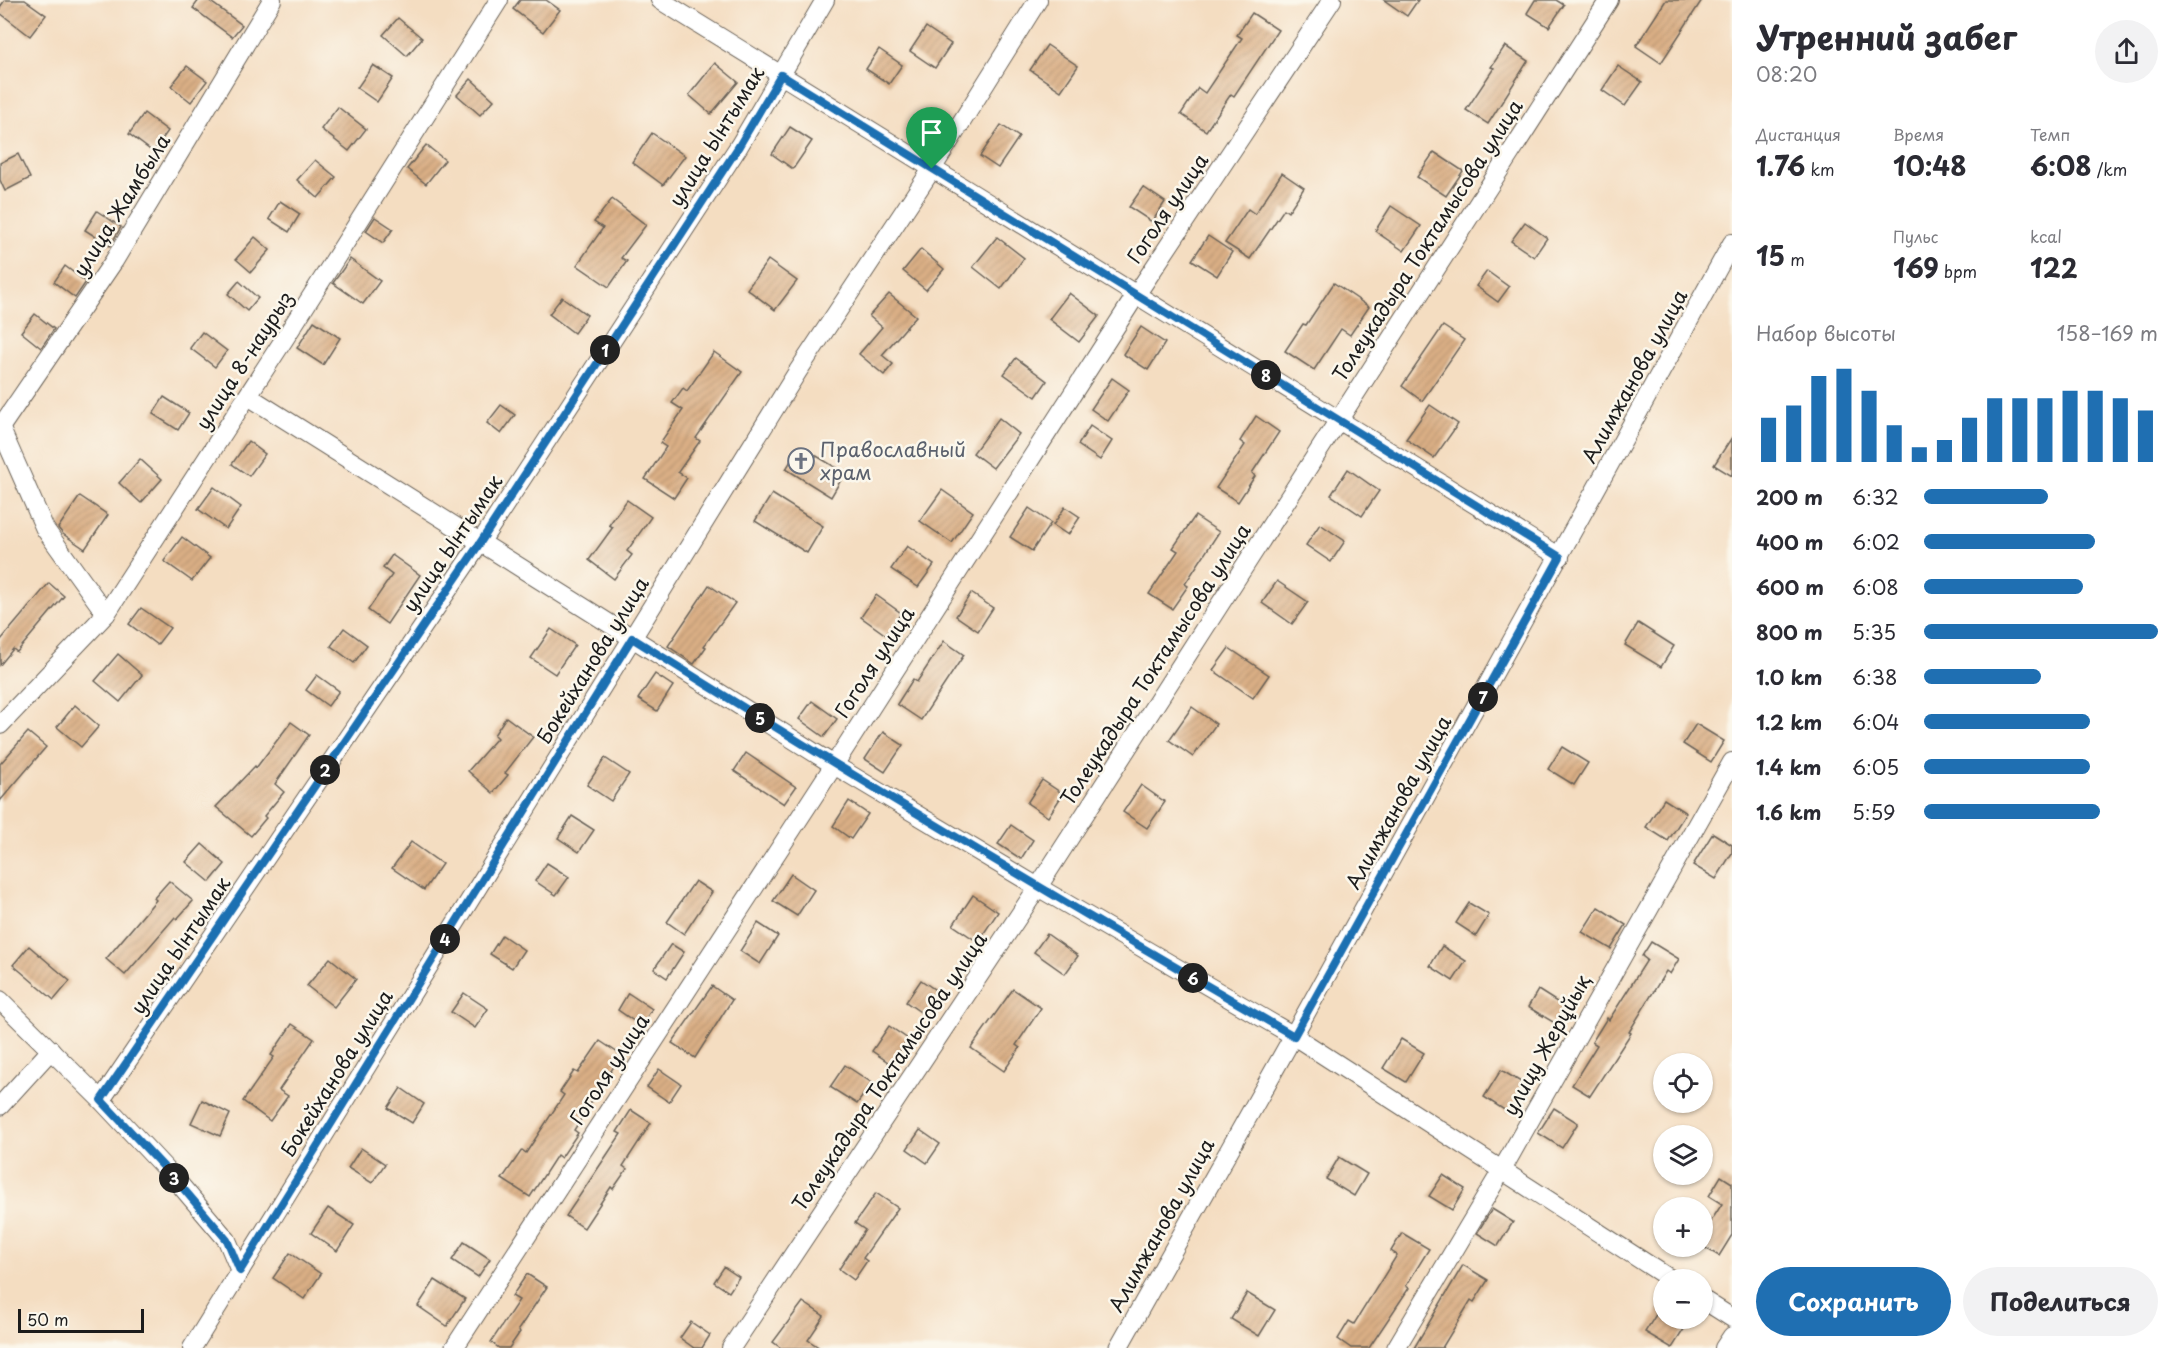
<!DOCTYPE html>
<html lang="ru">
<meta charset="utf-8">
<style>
body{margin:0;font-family:"Playpen Sans",sans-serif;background:#f2f2f3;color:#2b2b33;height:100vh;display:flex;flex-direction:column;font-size:22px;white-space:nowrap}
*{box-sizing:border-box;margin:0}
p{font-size:20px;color:#7c7c81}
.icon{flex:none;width:33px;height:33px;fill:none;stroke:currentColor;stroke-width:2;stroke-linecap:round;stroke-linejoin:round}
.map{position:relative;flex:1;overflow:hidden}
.drawer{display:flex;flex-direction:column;background:#fff;width:450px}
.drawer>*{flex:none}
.tools{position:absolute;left:1653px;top:1053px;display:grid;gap:12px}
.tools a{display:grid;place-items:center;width:60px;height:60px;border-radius:50%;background:#fff;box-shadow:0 2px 4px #0004;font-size:30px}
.scale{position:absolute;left:18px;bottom:15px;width:126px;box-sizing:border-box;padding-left:6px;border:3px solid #1c1c1c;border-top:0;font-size:16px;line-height:21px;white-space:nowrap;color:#1c1c1c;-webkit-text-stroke:4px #fbf7ec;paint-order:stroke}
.pin{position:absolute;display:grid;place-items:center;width:51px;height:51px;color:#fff;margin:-62px -26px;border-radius:50% 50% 50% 0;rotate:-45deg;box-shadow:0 0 6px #0007}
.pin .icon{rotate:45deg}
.km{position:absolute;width:30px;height:30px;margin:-15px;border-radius:50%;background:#222;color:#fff;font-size:16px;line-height:30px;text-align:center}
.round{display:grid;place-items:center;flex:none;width:63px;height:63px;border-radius:32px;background:#f2f2f3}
.overview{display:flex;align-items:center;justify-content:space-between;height:102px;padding:0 24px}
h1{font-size:33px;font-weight:700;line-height:45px}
.figures{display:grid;grid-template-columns:repeat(3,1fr);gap:9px;height:102px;padding:6px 24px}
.figures div{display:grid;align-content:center}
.figures b{font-size:26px;font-weight:700}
.figures small{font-size:16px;font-weight:400}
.figures p{font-size:16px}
.chart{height:168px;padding:12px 24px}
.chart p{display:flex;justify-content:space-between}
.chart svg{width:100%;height:108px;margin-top:6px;stroke:#1f6fb2;stroke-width:6}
.cta{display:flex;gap:12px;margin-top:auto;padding:12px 24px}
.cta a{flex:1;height:69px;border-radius:36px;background:#1f6fb2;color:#fff;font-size:24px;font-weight:700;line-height:69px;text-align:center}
.cta a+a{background:#f2f2f3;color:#2b2b33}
ul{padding:0 24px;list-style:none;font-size:20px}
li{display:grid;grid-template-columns:96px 72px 1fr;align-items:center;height:45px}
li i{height:15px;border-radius:8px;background:#1f6fb2}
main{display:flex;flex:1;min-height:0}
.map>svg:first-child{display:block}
.building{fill:url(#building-hatch)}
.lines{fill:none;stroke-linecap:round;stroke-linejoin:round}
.minor-casing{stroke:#686056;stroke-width:20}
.minor{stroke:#fff;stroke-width:18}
.route-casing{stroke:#fff;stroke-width:12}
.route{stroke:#1f6fb2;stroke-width:8}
.labels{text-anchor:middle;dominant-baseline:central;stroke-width:5;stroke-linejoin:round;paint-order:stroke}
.street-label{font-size:20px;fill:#1c1c1c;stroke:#fbf7ec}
.worship-label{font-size:20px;fill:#5b616d;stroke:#fbf7ec;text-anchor:start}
</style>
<main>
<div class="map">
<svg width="1732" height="1348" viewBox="0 0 1732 1348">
<defs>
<pattern id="building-hatch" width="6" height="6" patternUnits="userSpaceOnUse" patternTransform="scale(1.5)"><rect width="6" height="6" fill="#daaf85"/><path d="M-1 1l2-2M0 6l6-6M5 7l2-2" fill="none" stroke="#ba9672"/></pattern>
</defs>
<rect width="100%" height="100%" fill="#fbf7ec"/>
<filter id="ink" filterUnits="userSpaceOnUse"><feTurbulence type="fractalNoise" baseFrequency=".0167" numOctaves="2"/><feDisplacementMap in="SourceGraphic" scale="12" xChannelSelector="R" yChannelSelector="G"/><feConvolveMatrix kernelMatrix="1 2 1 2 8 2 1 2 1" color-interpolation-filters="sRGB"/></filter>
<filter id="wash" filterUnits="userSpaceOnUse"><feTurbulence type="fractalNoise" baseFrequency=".008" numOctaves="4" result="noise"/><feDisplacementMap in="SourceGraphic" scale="24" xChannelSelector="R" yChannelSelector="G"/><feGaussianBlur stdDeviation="1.35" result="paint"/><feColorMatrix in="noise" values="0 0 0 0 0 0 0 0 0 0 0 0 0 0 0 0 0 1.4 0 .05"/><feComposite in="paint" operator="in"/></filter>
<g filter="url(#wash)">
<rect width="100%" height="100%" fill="#f4ddc1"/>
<g id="blocks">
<g class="building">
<polygon points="5,0 25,0 46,15 30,36 0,13 0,7"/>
<polygon points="199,0 208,0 242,25 232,37 193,8"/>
<polygon points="520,0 546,0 560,10 543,32 513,9"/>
<polygon points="1384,0 1418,0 1407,16"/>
<polygon points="1535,0 1556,0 1564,5 1549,27 1527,13"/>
<polygon points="1666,0 1702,0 1661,63 1636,46"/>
<polygon points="1252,13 1278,30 1234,96 1231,94 1206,131 1181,114 1198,88 1205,93 1242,38 1237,35"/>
<polygon points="398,18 422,38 407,56 383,35"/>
<polygon points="926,27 951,44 935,68 910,51"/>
<polygon points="1047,45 1078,66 1061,91 1030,70"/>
<polygon points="1505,46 1528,61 1488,124 1466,110 1494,68 1491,67"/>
<polygon points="879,49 902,65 889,84 866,69"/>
<polygon points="715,63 738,82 711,114 689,95"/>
<polygon points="373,65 393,78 377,102 357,88"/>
<polygon points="187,66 207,81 191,102 171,86"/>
<polygon points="1618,66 1642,82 1625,106 1602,90"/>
<polygon points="471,79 494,100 480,115 457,95"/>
<polygon points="338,107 366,129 349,151 321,129"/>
<polygon points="144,113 168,131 153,152 129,134"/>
<polygon points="1001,125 1019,137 998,168 980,156"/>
<polygon points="790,127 812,141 793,169 772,154"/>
<polygon points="652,133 685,156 663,185 632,162"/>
<polygon points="426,145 445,160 426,184 407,169"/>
<polygon points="1434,152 1463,171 1446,196 1417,177"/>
<polygon points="18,154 30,178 5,191 0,180 0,163"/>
<polygon points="315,160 336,177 318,198 297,180"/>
<polygon points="1282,173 1304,188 1288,212 1284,209 1250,259 1225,243 1248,209 1255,214"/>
<polygon points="1143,187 1165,202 1152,222 1129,207"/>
<polygon points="612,199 646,225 621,258 627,261 609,287 577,265 603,228 594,222"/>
<polygon points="280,201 300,214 289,232 269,219"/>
<polygon points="1391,206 1421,226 1404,251 1375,231"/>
<polygon points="97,211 121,227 110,246 85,230"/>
<polygon points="375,217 393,229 383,243 366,231"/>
<polygon points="1525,222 1547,238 1534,257 1511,241"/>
<polygon points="1208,236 1232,252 1217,276 1192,260"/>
<polygon points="255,237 270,250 251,272 236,259"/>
<polygon points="997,237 1024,258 1001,289 973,267"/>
<polygon points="921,249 944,269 926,290 903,271"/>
<polygon points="350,259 380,281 363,304 333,283"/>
<polygon points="768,260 797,281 775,310 747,289"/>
<polygon points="65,266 86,282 75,298 54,282"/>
<polygon points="1487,271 1509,287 1498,302 1476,286"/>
<polygon points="239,281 258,298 247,311 228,294"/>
<polygon points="1334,283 1369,307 1350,335 1341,329 1314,370 1285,351 1303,324 1306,325"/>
<polygon points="1069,293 1099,316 1079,342 1049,319"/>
<polygon points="889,294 916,316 882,355 893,364 884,375 859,354 882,327 869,316"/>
<polygon points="562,297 587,315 574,333 549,314"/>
<polygon points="35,314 54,329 41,348 21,332"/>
<polygon points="314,321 340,338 323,365 297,348"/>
<polygon points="1443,326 1464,340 1422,401 1402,386"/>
<polygon points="1141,327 1165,343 1148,370 1123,354"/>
<polygon points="202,332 227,351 215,367 190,348"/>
<polygon points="714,352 742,372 696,438 700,441 678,472 687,478 674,498 645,479 666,447 660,443 683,410 672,403 683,388 687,391"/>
<polygon points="1016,358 1047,381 1036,397 1004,374"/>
<polygon points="1112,378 1129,390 1108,421 1091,409"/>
<polygon points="164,397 189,413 178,430 153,414"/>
<polygon points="501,405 515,415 501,434 487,423"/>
<polygon points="1430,405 1458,424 1434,458 1406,439"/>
<polygon points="1256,416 1279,432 1252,473 1255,476 1238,502 1216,488 1245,445 1240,441"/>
<polygon points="999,418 1019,434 993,468 973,453"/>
<polygon points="1090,426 1112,441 1100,460 1078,445"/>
<polygon points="1732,437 1732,476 1714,465"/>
<polygon points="248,441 265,454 249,476 232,464"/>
<polygon points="800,446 845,473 831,497 786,469"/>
<polygon points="140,459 162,479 141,503 119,483"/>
<polygon points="1348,469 1379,491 1362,516 1331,495"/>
<polygon points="214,487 241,507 226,529 198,509"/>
<polygon points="942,490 973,512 952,543 920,521"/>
<polygon points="772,494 823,526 807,553 755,521"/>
<polygon points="80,496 108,515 85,549 63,534 58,528"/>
<polygon points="627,500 651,517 627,551 632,555 614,579 589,560 613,527 609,525"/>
<polygon points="1065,507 1080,517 1068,535 1053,525"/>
<polygon points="1029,508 1051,523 1032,551 1010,537"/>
<polygon points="1195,516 1219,532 1185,584 1188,586 1172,609 1149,594 1178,551 1173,548"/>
<polygon points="1320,524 1345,541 1331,562 1306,545"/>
<polygon points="182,537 210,558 192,581 164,561"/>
<polygon points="907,546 934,565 918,587 891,569"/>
<polygon points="392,555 420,575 387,624 368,610 392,575 383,568"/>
<polygon points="1277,581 1308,602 1292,624 1262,603"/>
<polygon points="49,583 64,596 17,652 13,649 0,665 0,641"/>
<polygon points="709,585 735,603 704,646 706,647 694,664 668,646"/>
<polygon points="971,593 993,608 978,631 956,616"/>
<polygon points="876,595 901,613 886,635 861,617"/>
<polygon points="141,608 170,628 157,645 129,624"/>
<polygon points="1638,623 1674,646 1661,667 1625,645"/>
<polygon points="344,628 367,645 354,663 331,646"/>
<polygon points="551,629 575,645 555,674 531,658"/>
<polygon points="944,641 964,655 921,720 897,704 913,679 917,682"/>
<polygon points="1229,648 1269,675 1253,698 1213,670"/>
<polygon points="118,654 142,675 120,702 95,681"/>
<polygon points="655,674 673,686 657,711 638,699"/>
<polygon points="317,675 339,691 328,706 306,690"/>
<polygon points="812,701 837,719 824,737 799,719"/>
<polygon points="75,705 99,726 81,747 57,727"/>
<polygon points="1192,707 1216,724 1193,757 1169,740"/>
<polygon points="506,717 533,737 505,773 508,775 493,793 468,771 497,738 494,735"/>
<polygon points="291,722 309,735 275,784 284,792 264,816 266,818 251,836 216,807 255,766 256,768"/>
<polygon points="1696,724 1724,741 1711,762 1683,744"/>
<polygon points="28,732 46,747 0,801 0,764"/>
<polygon points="883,732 903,745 885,772 865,759"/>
<polygon points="1562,747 1588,763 1574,785 1548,769"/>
<polygon points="746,753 796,787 784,804 734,771"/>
<polygon points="605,758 629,774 611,801 587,785"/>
<polygon points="1042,780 1063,794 1048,817 1027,803"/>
<polygon points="1141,785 1165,802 1147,828 1123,812"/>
<polygon points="1664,799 1686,813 1668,841 1646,827"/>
<polygon points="849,801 868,814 851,839 833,826"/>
<polygon points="572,816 594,830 579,852 558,838"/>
<polygon points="1011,825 1033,840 1021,859 998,844"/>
<polygon points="1713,833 1732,845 1732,853 1716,879 1693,865"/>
<polygon points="411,842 442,864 424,890 392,868"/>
<polygon points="202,844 225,864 210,882 186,862"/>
<polygon points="547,863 569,877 556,895 535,881"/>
<polygon points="791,874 814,890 797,916 773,901"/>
<polygon points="169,881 193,901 177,919 175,917 125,975 106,959 156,900 154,898"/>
<polygon points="695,881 712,892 684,934 667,922"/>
<polygon points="973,895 998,912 978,942 953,925"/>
<polygon points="1469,903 1489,915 1476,936 1456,923"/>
<polygon points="1598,907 1626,925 1611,949 1582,932"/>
<polygon points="758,923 778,936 760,964 740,951"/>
<polygon points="1047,934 1078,956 1065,974 1034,952"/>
<polygon points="502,935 524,950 512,968 490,954"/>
<polygon points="1651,942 1679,959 1670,974 1666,971 1629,1032 1631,1033 1590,1096 1572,1085 1597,1045 1592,1042 1607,1018 1609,1020 1647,960 1642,956"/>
<polygon points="671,944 684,952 667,978 654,969"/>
<polygon points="29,946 70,981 54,1000 13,965"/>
<polygon points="1442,946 1466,961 1453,981 1430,966"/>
<polygon points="330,958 356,979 334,1007 307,986"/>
<polygon points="921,980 941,994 926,1016 906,1002"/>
<polygon points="712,986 732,1000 695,1058 672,1043"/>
<polygon points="1013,989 1041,1008 1016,1045 1020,1048 1004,1071 971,1048"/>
<polygon points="1538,990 1568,1009 1558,1025 1528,1007"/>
<polygon points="464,993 488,1009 475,1028 451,1012"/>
<polygon points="628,993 652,1009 641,1026 618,1010"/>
<polygon points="292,1024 314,1039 279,1090 288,1096 270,1121 243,1101 274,1057 271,1055"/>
<polygon points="889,1026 908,1039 891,1064 872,1051"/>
<polygon points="1401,1039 1424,1053 1406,1082 1383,1068"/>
<polygon points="600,1041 621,1055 574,1130 578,1133 561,1158 557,1155 530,1197 502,1179 522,1150 526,1153 564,1095 560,1092 574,1071 578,1073"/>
<polygon points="845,1065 872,1083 857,1104 830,1087"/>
<polygon points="659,1069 681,1084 669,1102 647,1087"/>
<polygon points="1501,1070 1526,1085 1509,1113 1484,1097"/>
<polygon points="401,1088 424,1104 412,1123 388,1108"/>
<polygon points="202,1100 230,1114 220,1136 191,1123"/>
<polygon points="1554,1108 1578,1123 1562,1148 1538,1133"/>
<polygon points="631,1110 651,1123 623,1166 627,1169 613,1189 611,1187 584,1228 566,1216 621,1134 617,1132"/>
<polygon points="920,1130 940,1144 927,1163 907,1149"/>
<polygon points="361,1148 385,1164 372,1183 348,1168"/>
<polygon points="1339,1157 1367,1174 1354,1196 1326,1179"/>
<polygon points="1443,1175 1465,1189 1452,1210 1429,1196"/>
<polygon points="1721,1176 1732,1183 1732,1235 1719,1256 1702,1246 1702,1235 1722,1204 1709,1196"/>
<polygon points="876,1193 898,1208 863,1258 867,1261 854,1280 839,1269 865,1230 855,1223"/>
<polygon points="328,1208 354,1225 337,1251 311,1233"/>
<polygon points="1492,1209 1513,1222 1498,1246 1477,1233"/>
<polygon points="1402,1233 1429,1249 1406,1286 1409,1288 1369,1348 1351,1348 1338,1339 1349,1321 1354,1324 1397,1255 1391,1251"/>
<polygon points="464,1242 490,1259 478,1277 452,1260"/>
<polygon points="290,1253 321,1274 304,1299 273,1278"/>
<polygon points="1463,1265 1488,1280 1474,1302 1471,1300 1442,1348 1414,1348"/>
<polygon points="724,1267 739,1277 729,1292 714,1282"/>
<polygon points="527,1274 547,1287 518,1330 520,1332 509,1348 499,1348 491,1342 519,1300 512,1296"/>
<polygon points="435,1280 465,1299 447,1326 418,1306"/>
<polygon points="1247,1293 1275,1310 1259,1336 1231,1319"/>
<polygon points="803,1302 824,1316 808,1340 820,1348 781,1348 773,1342"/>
<polygon points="1664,1302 1664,1318 1674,1318 1686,1326 1672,1348 1645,1332"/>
<polygon points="691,1322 710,1335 702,1348 694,1348 680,1338"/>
</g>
</g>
</g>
<g filter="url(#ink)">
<use href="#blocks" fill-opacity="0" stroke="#686056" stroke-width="1.5"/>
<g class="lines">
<g class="minor-casing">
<g id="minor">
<polyline points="660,0 1560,557"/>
<polyline points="248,396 834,765 1048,893 1294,1036 1672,1280"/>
<polyline points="0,427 45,529 106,614"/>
<polyline points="0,428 114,261 272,0"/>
<polyline points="0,725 106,614 285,338 499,0"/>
<polyline points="0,1000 101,1100 176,1180 227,1240 240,1271"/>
<polyline points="101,1100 480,543 739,146 825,0"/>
<polyline points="0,1106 51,1050"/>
<polyline points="1702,1299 1732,1318"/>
<polyline points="192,1348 798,371 932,169 1038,0"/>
<polyline points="454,1348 834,765 1136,295 1332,0"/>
<polyline points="731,1348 1038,887 1609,0"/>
<path d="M1118,1348C1325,981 1530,613 1732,243"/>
<polyline points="1396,1348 1502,1170 1732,762"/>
<polyline points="1724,1348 1732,1336"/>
</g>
</g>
<use href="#minor" class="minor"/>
</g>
</g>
<g class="lines" filter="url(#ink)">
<g class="route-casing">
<path id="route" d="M781,75L1560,557L1294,1036C1071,907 850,775 632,638L240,1271L227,1240L176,1180L101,1100L480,543L739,146Z"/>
</g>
<use href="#route" class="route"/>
</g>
<defs>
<g id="church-ring" transform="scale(1.35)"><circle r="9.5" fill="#fbf7ec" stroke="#6b7280" stroke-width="1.5"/><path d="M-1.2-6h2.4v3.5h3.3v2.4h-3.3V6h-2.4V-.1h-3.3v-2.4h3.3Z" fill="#6b7280"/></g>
</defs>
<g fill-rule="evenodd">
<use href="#church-ring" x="801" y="461"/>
</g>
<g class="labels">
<g class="street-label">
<text transform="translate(716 136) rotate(-58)">улица Ынтымак</text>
<text transform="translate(121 205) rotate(-58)">улица Жамбыла</text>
<text transform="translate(1167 208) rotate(-56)">Гоголя улица</text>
<text transform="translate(1427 240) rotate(-57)">Толеукадыра Токтамысова улица</text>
<text transform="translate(244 360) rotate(-57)">улица 8-наурыз</text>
<text transform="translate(1634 376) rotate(-61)">Алимжанова улица</text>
<text transform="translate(452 543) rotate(-56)">улица Ынтымак</text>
<text transform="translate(592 660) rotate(-58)">Бокейханова улица</text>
<text transform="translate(874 662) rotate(-57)">Гоголя улица</text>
<text transform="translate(1155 664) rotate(-57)">Толеукадыра Токтамысова улица</text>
<text transform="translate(1398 802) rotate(-61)">Алимжанова улица</text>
<text transform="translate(180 945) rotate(-56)">улица Ынтымак</text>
<text transform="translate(1546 1045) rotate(-61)">улицу Жерұйық</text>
<text transform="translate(609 1069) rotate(-57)">Гоголя улица</text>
<text transform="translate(889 1071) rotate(-56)">Толеукадыра Токтамысова улица</text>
<text transform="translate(336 1073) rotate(-58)">Бокейханова улица</text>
<text transform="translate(1161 1225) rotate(-61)">Алимжанова улица</text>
</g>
<g class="worship-label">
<text x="820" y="449">Православный<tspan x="820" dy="23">храм</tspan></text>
</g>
</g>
</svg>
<div class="tools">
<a><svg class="icon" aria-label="locate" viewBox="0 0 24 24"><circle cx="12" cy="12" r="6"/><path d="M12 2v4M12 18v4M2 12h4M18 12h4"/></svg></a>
<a><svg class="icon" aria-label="layers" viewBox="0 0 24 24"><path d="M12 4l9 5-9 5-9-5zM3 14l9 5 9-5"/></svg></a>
<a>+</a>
<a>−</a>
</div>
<div class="scale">50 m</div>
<div class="pin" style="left:932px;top:169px;background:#1e9e55"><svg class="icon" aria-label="arrive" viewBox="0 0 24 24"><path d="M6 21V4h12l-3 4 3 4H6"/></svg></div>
<b class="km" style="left:605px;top:350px">1</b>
<b class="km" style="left:325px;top:770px">2</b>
<b class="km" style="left:174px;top:1178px">3</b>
<b class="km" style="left:445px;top:939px">4</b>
<b class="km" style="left:760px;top:718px">5</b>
<b class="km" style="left:1193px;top:978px">6</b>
<b class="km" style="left:1483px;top:697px">7</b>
<b class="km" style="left:1266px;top:375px">8</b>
</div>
<section class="drawer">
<div class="overview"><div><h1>Утренний забег</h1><p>08:20</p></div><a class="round"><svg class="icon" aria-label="share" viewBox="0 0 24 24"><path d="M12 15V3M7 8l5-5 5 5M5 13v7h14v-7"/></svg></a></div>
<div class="figures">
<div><p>Дистанция</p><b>1.76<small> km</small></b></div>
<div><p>Время</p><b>10:48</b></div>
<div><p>Темп</p><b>6:08<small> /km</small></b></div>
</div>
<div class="figures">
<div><b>15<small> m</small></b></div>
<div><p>Пульс</p><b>169<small> bpm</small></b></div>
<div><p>kcal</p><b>122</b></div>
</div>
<div class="chart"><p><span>Набор высоты</span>158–169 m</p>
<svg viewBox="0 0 160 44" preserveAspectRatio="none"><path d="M5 44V26M15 44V21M25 44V9M35 44V6M45 44V15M55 44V29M65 44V38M75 44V35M85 44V26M95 44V18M105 44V18M115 44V18M125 44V15M135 44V15M145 44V18M155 44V23"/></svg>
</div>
<ul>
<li><b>200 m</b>6:32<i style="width:53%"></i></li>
<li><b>400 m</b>6:02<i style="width:73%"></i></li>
<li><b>600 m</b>6:08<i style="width:68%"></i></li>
<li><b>800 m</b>5:35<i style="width:100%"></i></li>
<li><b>1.0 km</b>6:38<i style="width:50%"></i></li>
<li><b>1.2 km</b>6:04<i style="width:71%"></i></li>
<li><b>1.4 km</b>6:05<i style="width:71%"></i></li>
<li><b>1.6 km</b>5:59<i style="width:75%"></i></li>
</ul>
<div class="cta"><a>Сохранить</a><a>Поделиться</a></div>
</section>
</main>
